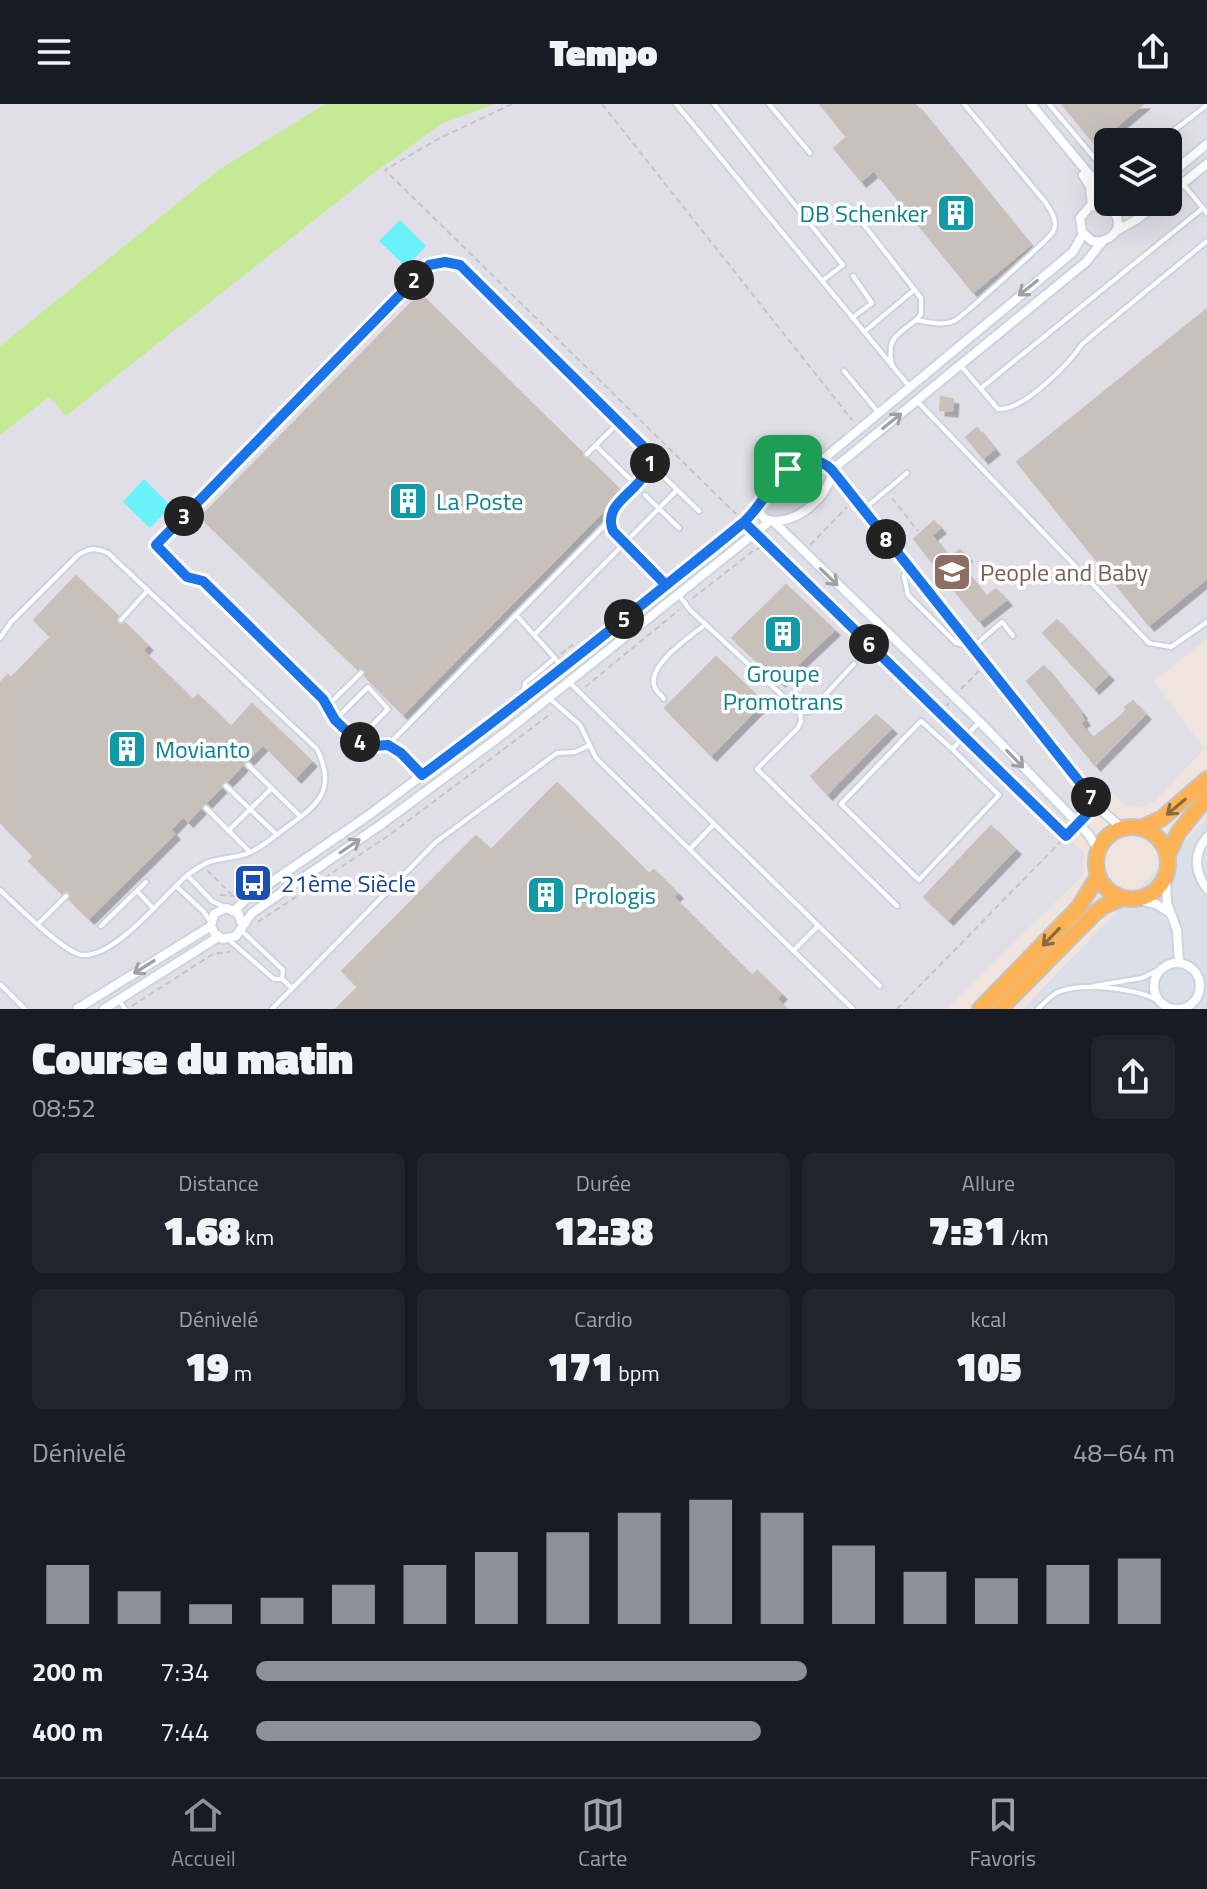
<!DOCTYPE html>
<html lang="fr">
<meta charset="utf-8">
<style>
body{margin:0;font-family:"Titillium Web",sans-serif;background:#20242c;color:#f1f3f6;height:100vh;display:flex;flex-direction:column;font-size:30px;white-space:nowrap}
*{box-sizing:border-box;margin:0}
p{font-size:26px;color:#9ea1a6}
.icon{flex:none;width:44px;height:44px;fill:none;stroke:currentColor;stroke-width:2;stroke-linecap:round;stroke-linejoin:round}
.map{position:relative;height:905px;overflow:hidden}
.details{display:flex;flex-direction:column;background:#171b24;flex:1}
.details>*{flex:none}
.controls{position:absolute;left:1094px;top:24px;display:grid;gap:16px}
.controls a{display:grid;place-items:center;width:88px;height:88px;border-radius:12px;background:#171b24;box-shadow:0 8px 32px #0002;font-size:40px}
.pin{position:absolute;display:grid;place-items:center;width:68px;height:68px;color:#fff;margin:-34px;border-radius:16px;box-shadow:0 4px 12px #0006}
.km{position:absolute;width:40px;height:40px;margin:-20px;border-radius:50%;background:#222;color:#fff;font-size:22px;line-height:40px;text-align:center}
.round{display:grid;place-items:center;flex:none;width:84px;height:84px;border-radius:12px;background:#20242c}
.headline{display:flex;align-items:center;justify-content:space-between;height:136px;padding:0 32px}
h1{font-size:44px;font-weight:800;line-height:60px}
.figures{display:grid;grid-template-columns:repeat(3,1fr);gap:12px;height:136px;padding:8px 32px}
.figures div{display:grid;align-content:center;border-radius:12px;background:#20242c;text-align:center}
.figures b{font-size:40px;font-weight:800}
.figures small{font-size:22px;font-weight:400}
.figures p{font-size:22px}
.chart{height:224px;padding:16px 32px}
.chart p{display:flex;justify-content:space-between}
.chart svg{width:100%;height:144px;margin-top:8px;stroke:#8c9099;stroke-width:6}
ul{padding:0 32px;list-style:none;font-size:26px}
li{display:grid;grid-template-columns:128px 96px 1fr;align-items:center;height:60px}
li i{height:20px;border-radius:10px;background:#8c9099}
header{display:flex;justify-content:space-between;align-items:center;height:104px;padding:0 32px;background:#171b24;font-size:36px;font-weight:800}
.menu{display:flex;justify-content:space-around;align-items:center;height:112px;border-top:2px solid #363941;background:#171b24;font-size:22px;color:#9ea1a6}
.menu a{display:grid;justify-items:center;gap:4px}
.menu .active{color:#8c9099}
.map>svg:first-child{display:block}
.industrial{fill:#e0dfe8;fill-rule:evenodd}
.airport{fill:#dadfe8}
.green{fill:#c5ea96}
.water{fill:#69f2fa}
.building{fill:#c8c0ba;stroke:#cbc0b7;stroke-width:2;filter:url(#shadow)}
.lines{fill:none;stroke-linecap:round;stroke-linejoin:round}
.service-casing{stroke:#ccd4df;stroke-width:8}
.minor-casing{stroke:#ccd4df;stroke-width:12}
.primary-casing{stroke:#c4c4c4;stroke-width:18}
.path{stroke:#c4c4c4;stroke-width:2;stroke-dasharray:6 4;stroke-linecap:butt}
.service{stroke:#fff;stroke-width:4}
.minor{stroke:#fff;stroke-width:8}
.primary{stroke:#fdb355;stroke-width:14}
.oneway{stroke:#a0a0a0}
.oneway2{stroke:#8b693f}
.route-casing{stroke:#fff;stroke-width:16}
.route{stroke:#1a73e8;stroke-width:10}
.labels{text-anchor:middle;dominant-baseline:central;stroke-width:7;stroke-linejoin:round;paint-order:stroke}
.culture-label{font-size:24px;fill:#0d838f;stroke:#fff;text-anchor:start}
.education-label{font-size:24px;fill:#785e54;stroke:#fff;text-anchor:start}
.transit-label{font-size:24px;fill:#164399;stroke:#fff;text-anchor:start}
</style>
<header><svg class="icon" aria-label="menu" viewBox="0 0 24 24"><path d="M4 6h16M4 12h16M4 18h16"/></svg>Tempo<svg class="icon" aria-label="share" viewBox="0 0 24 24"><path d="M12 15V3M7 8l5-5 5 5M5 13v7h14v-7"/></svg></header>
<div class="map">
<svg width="1207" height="905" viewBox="0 0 1207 905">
<defs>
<filter id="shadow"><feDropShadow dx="5.5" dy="5.5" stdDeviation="0" flood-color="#0004"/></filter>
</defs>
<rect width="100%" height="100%" fill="#efe4de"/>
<path class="industrial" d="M0,0H1207V535L1154,577L1204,645L1155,697L1143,703L1125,701L1110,687L1078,719L1066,732L1084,749L1083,771L947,905H0ZM1108,38H1168V98H1108Z"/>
<polygon class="airport" points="1207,714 1207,905 1023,905"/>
<polygon class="green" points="325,0 494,0 441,20 370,72 66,312 49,293 0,331 0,242 220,65"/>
<g class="water">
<polygon points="400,116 426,142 406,163 379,137"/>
<polygon points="144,375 171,402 150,424 123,398"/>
</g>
<g class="building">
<polygon points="820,0 915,0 1030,141 973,188 874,66 861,77 834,44 847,33"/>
<polygon points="1062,0 1143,0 1095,40"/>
<polygon points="420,190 622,388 403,610 365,572 364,565 358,565 201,413"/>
<polygon points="1207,205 1207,474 1149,521 1017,358"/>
<polygon points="941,293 953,295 952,307 940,306"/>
<polygon points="977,324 994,345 983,354 966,333"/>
<polygon points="934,417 940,424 931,431 949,454 960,446 966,452 958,459 986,493 996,485 1006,496 979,517 914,435"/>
<polygon points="76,472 118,512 117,519 125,519 147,541 142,546 193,596 198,591 231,623 252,600 311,657 296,673 263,640 227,677 223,678 221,683 188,717 183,712 170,726 174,730 89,814 70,796 69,788 62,789 29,757 34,752 0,718 0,579 8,571 11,574 51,533 34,516"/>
<polygon points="786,481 834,526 780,577 732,534"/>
<polygon points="1057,516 1108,571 1094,584 1043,529"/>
<polygon points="716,553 763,598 711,651 665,604"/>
<polygon points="1044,562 1081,609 1080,610 1084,616 1080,619 1092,635 1122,611 1127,605 1125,603 1133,597 1145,610 1095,661 1027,577"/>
<polygon points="876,611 891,624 827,690 811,672"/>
<polygon points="557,679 649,770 654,766 677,789 673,793 752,872 757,867 781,890 776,895 787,905 336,905 358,883 342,867 476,732 491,746"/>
<polygon points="991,722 1015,745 948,815 924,793"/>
</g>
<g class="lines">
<g class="service-casing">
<g id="service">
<polyline points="676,0 909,282"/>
<polyline points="714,0 843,161 822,177"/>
<polyline points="769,0 810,49"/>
<polyline points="1049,0 1108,70"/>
<polyline points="1159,38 1207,1"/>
<polyline points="1183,80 1207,109"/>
<polyline points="850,103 921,194 921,210 916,216"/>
<polyline points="852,214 872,199 853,172"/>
<polyline points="864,228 914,186"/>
<path d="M892,262C886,234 896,232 916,216C928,218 942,222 954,217C961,214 1050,134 1053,128C1058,117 1052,109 1046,99L964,0"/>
<path d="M961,262L998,305C1023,307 1069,260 1082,240L1207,137"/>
<polyline points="844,267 878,308"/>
<polyline points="981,284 1203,104"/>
<polyline points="917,297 1149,539 1171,543 1207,518"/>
<polyline points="596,342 630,375"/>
<polyline points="587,350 619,318"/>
<polyline points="663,372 699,407"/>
<polyline points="645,391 679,424"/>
<polyline points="863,406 907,369"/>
<polyline points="908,465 904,472 908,491 956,539 973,543 1002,518 1013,532"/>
<polyline points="679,491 690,506 800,608 801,617 798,624 757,665 897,802"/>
<polyline points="516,511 609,417"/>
<polyline points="121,516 148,486"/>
<polyline points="535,530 677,386"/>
<path d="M0,534L11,518L77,452C88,444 95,443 108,449L317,645C338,688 316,702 283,726C271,735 260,745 246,750C234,754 220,754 209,758C201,761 194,767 187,771L212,797L224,803"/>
<polyline points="570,579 880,882"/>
<polyline points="523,593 525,579 555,554"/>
<polyline points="549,594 580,621 596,654 853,905"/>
<path d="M664,595C661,591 657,588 655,584C645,562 691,532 706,520"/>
<polyline points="328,601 361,569"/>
<polyline points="800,608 809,608 854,560"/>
<polyline points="335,616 368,583 388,605 357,637"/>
<polyline points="388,641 516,511 563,563"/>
<polyline points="952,645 921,617 841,700 919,776 999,691 952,645 980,618"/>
<polyline points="248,661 301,713"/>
<path d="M422,671L401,649L388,641L373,642L357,637L335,616L323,595L203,477L187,473L156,441L429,161L445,158L460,161L647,346C659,385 599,392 613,427L664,479"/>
<polyline points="226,682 277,731"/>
<polyline points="206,704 250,748"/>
<polyline points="228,727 272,684"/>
<polyline points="690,745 714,720"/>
<polyline points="176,782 187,771"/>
<path d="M0,786C15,800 65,850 83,851C113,853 156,801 176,782L203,807L210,817"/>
<polyline points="138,788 153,804"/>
<polyline points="38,820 66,792"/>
<polyline points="101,822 146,778"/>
<polyline points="242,827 283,866 282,875"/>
<polyline points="228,835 274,875 282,875 292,884"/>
<polyline points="793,847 818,822"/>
<polyline points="0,880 25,905"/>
<polyline points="1094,882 1142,874 1160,865"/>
<polyline points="119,896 125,905"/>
<polyline points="1178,904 1178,905"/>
<polyline points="272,905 436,738 557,649 575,648 590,641"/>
<path d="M1038,905C1044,899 1050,892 1058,888C1081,878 1139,884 1160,898"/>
</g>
</g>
<g class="minor-casing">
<g id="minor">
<path d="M1031,0L1103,87C1104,92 1103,97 1105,100C1108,104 1113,106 1115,109C1125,126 1108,140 1092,137L1082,128L1080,114L1090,102L1105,101"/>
<polyline points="1083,71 1090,82 1092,101"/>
<polyline points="1168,72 1207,40"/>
<polyline points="1168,91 1207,60"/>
<polyline points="1115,110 1136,98"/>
<polyline points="1116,127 1136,116 1159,98"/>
<polyline points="821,357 1073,148 1083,130"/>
<polyline points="832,366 1086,158 1102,138"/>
<path d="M833,368C827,388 816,401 798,411C786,417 755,424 761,400C767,372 808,341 832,366L1101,706L1122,724"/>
<polyline points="774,418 980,618 1089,731 1098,746"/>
<path d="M1207,733C1193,750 1194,767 1207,785"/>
<polyline points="1166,774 1167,799 1177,826 1179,859"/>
<polyline points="1135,795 1156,800 1170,809"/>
<polyline points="235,806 244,797 369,711 496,616 744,418 760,401"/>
<polyline points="242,820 238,809 226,804 214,810 211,822 215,830 223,835 236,832 252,809 379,722 506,628 770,417"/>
<circle cx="1177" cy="882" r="23"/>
<polyline points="77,905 211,822"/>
<polyline points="104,905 218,833"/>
</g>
</g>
<g class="primary-casing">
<g id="primary">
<circle cx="1132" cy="759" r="36"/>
<polyline points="1141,724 1161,715 1207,675"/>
<polyline points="1168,751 1178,729 1207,693"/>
<polyline points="980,905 1079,803 1098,772"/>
<polyline points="1000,905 1094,810 1104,802 1123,794"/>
</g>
</g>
<g class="path">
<polyline points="512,0 438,35 385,66 736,410"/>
<polyline points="602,0 852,316"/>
<polyline points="892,394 918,427"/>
<polyline points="763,437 959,629"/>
<polyline points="810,441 847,403"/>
<polyline points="693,494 753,447 762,443 770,444"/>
<polyline points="561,550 572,541 574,543"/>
<polyline points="585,583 679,506"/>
<polyline points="961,585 979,567"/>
<polyline points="939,609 949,599"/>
<polyline points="969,639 1066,732"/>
<polyline points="207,766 231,790"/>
<polyline points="220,791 237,792"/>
<polyline points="258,818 388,732 552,609"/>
<polyline points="132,902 213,850 230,848"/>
<polyline points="897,905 1072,726"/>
</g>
<use href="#service" class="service"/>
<use href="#minor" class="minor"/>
<use href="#primary" class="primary"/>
</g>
<defs><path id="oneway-shaft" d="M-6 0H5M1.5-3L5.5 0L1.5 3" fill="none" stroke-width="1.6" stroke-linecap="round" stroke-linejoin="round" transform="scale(2)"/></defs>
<g class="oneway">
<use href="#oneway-shaft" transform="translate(1028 184) rotate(141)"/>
<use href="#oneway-shaft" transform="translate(892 317) rotate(-39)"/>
<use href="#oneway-shaft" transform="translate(829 473) rotate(44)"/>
<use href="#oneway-shaft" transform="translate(1015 655) rotate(46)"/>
<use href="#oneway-shaft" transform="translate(350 742) rotate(-34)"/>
<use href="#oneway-shaft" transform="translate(144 863) rotate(148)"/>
</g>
<g class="oneway2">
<use href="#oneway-shaft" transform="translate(1176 703) rotate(140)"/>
<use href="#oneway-shaft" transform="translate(1051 833) rotate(134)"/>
</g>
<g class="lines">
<g class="route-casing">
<path id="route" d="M788,365C770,381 761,402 744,418C719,440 692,460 666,481L613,427C599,392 659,385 647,346L460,161L445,158L429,161L156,441L187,473L203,477L323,595L335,616L357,637L373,642L388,641L401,649L422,671C532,590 638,504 744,418L1066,732L1097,700L832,366C817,351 804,356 788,365"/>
</g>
<use href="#route" class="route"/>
</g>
<defs>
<g id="building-square" transform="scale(2)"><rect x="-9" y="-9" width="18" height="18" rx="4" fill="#0f9aa8" stroke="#fff"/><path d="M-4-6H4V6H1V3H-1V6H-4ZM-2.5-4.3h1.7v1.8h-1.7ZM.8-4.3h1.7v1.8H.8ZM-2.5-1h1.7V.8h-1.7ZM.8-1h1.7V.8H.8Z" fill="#fff"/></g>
<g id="school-square" transform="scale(2)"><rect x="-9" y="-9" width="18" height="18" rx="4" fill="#8d6e63" stroke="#fff"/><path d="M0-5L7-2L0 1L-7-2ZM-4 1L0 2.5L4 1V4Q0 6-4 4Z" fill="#fff"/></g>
<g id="bus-square" transform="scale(2)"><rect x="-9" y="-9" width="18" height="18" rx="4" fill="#1a4fb4" stroke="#fff"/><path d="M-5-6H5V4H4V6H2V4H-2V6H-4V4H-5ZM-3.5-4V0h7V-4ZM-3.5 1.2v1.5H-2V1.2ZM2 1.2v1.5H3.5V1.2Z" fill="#fff"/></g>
</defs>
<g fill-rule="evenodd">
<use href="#building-square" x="956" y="109"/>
<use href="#building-square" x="408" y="397"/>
<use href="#school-square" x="952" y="468"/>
<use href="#building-square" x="783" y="530"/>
<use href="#building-square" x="127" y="645"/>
<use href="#bus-square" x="253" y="779"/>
<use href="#building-square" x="546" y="791"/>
</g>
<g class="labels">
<g class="culture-label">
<text x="928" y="109" text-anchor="end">DB Schenker</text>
<text x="436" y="397">La Poste</text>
<text x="783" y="569" text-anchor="middle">Groupe<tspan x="783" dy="28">Promotrans</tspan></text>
<text x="155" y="645">Movianto</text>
<text x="574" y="791">Prologis</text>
</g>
<g class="education-label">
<text x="980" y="468">People and Baby</text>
</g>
<g class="transit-label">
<text x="281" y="779">21ème Siècle</text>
</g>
</g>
</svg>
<div class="controls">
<a><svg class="icon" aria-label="layers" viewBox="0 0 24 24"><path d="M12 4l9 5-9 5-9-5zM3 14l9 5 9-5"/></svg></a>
</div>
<div class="pin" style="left:788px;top:365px;background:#1e9e55"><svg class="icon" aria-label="arrive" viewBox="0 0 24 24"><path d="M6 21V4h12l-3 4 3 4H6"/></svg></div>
<b class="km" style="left:650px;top:359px">1</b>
<b class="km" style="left:414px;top:176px">2</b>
<b class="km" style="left:184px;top:412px">3</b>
<b class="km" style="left:360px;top:638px">4</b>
<b class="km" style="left:624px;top:515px">5</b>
<b class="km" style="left:869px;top:540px">6</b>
<b class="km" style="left:1091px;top:693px">7</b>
<b class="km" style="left:886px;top:435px">8</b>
</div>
<section class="details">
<div class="headline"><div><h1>Course du matin</h1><p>08:52</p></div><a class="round"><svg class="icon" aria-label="share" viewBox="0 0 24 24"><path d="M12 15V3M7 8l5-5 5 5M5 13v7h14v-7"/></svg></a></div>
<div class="figures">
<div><p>Distance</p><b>1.68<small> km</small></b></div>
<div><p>Durée</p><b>12:38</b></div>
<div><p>Allure</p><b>7:31<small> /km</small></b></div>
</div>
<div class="figures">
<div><p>Dénivelé</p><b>19<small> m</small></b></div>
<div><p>Cardio</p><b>171<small> bpm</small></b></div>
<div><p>kcal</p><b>105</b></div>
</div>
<div class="chart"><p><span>Dénivelé</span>48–64 m</p>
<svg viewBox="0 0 160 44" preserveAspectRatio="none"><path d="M5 44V26M15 44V34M25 44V38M35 44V36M45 44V32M55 44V26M65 44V22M75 44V16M85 44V10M95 44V6M105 44V10M115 44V20M125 44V28M135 44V30M145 44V26M155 44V24"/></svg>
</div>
<ul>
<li><b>200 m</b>7:34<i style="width:60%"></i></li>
<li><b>400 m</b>7:44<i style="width:55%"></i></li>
</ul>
</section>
<nav class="menu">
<a class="active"><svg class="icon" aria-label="home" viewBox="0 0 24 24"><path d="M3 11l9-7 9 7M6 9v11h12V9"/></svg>Accueil</a>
<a><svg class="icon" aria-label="map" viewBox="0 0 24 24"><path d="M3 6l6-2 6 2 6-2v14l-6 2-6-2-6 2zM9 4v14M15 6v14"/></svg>Carte</a>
<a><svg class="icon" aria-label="saved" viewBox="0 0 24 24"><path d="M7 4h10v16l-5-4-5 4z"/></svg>Favoris</a>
</nav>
